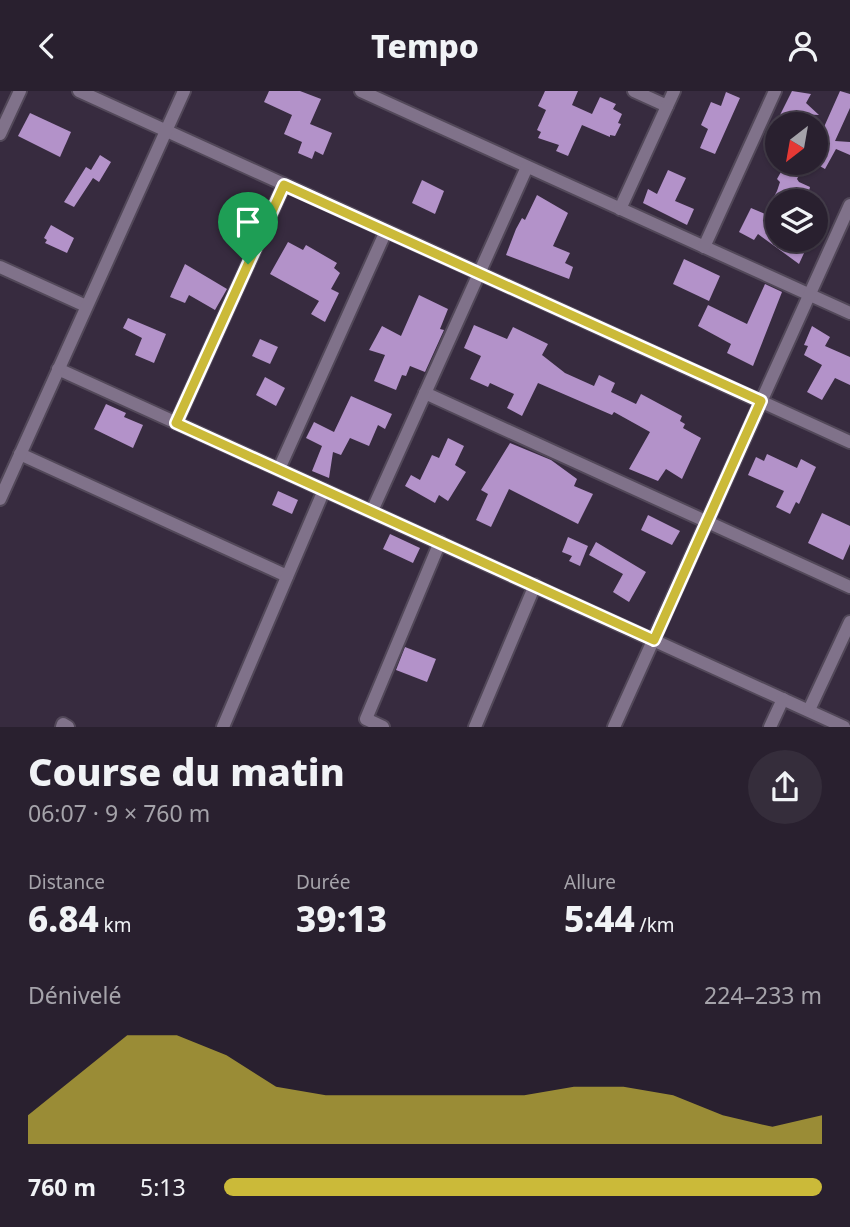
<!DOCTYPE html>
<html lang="fr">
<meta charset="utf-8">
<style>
body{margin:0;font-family:"Noto Sans",sans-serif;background:#352d3b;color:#f1f3f6;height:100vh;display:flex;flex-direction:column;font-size:26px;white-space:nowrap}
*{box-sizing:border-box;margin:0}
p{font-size:23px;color:#a5a3aa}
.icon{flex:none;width:38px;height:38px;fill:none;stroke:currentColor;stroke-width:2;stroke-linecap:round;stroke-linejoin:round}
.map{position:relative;height:636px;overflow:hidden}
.drawer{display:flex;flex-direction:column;background:#29202f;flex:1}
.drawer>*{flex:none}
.needle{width:46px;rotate:211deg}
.fabs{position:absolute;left:765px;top:21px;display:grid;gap:14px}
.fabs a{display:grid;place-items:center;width:63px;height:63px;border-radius:50%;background:#29202f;box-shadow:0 2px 5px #0004,0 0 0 2px #453e4b;font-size:35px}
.pin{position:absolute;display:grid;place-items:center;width:60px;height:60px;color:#fff;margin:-72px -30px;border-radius:50% 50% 50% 0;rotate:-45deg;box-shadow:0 0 7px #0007}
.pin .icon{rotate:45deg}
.round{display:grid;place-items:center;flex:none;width:74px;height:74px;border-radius:37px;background:#352d3b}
.overview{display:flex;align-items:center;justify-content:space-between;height:119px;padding:0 28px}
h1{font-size:38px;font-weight:800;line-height:52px}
.figures{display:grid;grid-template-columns:repeat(3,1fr);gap:10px;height:119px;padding:7px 28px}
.figures div{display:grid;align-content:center}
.figures b{font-size:35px;font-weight:800}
.figures small{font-size:19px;font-weight:400}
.figures p{font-size:19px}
.chart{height:196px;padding:14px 28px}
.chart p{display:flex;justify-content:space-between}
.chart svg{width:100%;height:126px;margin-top:7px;fill:#cbba39;opacity:.7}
ul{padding:0 28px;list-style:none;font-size:23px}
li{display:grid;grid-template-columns:112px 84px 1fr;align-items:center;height:52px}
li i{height:18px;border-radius:9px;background:#cbba39}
header{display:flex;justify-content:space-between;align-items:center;height:91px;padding:0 28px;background:#29202f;font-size:32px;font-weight:800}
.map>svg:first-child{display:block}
.building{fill:#b392c9}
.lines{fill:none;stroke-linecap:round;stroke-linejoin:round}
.minor-casing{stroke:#524859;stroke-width:16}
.minor{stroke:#80728a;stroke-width:12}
.route-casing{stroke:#fff;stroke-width:14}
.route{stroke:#cbba39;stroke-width:9}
</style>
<header><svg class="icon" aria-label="back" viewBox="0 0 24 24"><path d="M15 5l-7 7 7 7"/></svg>Tempo<svg class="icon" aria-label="person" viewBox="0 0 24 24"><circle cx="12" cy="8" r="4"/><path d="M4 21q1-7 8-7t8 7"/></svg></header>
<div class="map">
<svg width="850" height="636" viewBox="0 0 850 636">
<rect width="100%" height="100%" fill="#372b3f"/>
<g class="building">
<polygon points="269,0 300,0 321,8 310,33 332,42 323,64 315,60 312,68 298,62 302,51 284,43 292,24 264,11"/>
<polygon points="545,0 578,0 572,14 592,23 600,6 616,13 613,18 622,23 618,32 621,33 615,45 610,44 610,46 582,34 568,65 556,60 559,54 538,47 541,41 537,39 546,19 538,15"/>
<polygon points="792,0 811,3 806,12 819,24 801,23 795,33 778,28"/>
<polygon points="840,0 850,3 850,17 835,50 850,51 850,64 836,58 825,78 816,73 816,54"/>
<polygon points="726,1 740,7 715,63 700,57 708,38 701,34 711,11 721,15"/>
<polygon points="30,22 71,41 60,66 18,45"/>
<polygon points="100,64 111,71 99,91 93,87 74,116 64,111 86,76 91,79"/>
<polygon points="786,72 805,72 797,88 799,91 810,96 807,109 795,104 792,110 777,110 777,149 810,149 799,173 758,143 754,149 739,141 751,117 765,123 777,100 780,91 777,88"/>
<polygon points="668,79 686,87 675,110 694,118 687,134 643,112 648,98 657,103"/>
<polygon points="422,89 444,100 435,123 412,112"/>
<polygon points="537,104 568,122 553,155 570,162 565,172 573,176 569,188 506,164 516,138 522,127 525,129"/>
<polygon points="51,134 74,147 67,162 45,152 47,149 44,147"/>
<polygon points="288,151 303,159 306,154 337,172 334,177 340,182 331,198 339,202 325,231 311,223 319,210 270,183"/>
<polygon points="684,168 720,185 709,210 673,193"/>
<polygon points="185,173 227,198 215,219 189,204 185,212 170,206"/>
<polygon points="765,193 782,201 753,275 727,262 731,253 698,235 708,214 747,233"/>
<polygon points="419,204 448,218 440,238 444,239 425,281 410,275 406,285 402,284 396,299 374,290 385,264 369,259 382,235 401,245"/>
<polygon points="128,227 166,243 154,272 135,264 142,247 123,237"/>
<polygon points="474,234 507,248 513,236 548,253 542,264 565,282 594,295 599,284 615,292 611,301 636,313 641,303 682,325 680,330 685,333 683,337 701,347 682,388 666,378 658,390 629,378 650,341 614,321 612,324 538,292 522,325 507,317 514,303 490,292 488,296 470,288 481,265 464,257"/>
<polygon points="812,235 830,246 825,255 850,266 850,294 835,287 822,309 807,301 822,274 804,264 808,255 804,254"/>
<polygon points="260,248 278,256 270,273 252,265"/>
<polygon points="265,286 285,297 276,315 256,304"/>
<polygon points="351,305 392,323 385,338 378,334 369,355 350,347 341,364 333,361 329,387 312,380 322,355 306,347 314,331 334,341"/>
<polygon points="106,313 126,322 124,326 143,334 133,357 94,338"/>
<polygon points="448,347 464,355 455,374 466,381 448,410 439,404 435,412 405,395 411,384 420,389 432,364 439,367"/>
<polygon points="510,352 551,369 577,388 574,395 593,403 578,433 509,398 491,436 476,429 488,403 481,399"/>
<polygon points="767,363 797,377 801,368 816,376 799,413 796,411 790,423 776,416 784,400 748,384 756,366 764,370"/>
<polygon points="278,400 298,409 292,423 272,414"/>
<polygon points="822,422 850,435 850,453 843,469 808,452"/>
<polygon points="648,424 680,440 672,454 641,439"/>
<polygon points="390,443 420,457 413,472 383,458"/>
<polygon points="568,446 588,455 580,475 569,470 572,465 562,461"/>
<polygon points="596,451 646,481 629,511 613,501 623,483 589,464"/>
<polygon points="405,556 436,568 427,591 396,579"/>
</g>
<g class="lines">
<g class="minor-casing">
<g id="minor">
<polyline points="79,0 850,351"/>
<polyline points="361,0 850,222"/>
<polyline points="634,0 667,15"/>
<polyline points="0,43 20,0"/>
<polyline points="620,118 674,0"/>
<polyline points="704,156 775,0"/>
<polyline points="0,176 86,215"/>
<polyline points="58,278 844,636"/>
<polyline points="425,302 850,496"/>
<polyline points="176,332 284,94"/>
<polyline points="20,363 287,485"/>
<polyline points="279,378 386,140"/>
<polyline points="0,408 184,0"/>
<polyline points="372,420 527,76"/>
<polyline points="809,619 850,531"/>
<polyline points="62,636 63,633 68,636"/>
<polyline points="223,636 324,399"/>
<polyline points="383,636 366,628 440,451"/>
<polyline points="475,636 535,494"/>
<polyline points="614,636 850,114"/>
<polyline points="770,636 783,608"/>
</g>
</g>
<use href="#minor" class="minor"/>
</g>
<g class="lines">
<g class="route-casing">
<polygon id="route" points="284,94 761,310 654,549 176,332"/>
</g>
<use href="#route" class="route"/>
</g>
</svg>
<div class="fabs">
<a><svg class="needle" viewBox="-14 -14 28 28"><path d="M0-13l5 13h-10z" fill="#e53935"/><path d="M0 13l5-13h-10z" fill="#a5a3aa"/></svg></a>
<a><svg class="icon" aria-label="layers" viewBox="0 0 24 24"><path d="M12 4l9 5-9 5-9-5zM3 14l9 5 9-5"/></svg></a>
</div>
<div class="pin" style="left:248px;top:173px;background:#1e9e55"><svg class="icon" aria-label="arrive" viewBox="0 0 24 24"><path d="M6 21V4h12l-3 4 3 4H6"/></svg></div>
</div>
<section class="drawer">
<div class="overview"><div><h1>Course du matin</h1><p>06:07 · 9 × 760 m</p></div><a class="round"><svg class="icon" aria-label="share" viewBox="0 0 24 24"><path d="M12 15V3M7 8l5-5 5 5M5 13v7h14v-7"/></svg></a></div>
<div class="figures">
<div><p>Distance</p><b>6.84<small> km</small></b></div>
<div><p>Durée</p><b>39:13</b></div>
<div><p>Allure</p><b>5:44<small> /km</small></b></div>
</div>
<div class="chart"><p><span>Dénivelé</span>224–233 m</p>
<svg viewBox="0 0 160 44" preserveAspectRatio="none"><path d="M0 44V34L10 20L20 6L30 6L40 13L50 24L60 27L70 27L80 27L90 27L100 27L110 24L120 24L130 27L140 34L150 38L160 34V44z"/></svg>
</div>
<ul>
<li><b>760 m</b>5:13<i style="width:100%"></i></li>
</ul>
</section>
